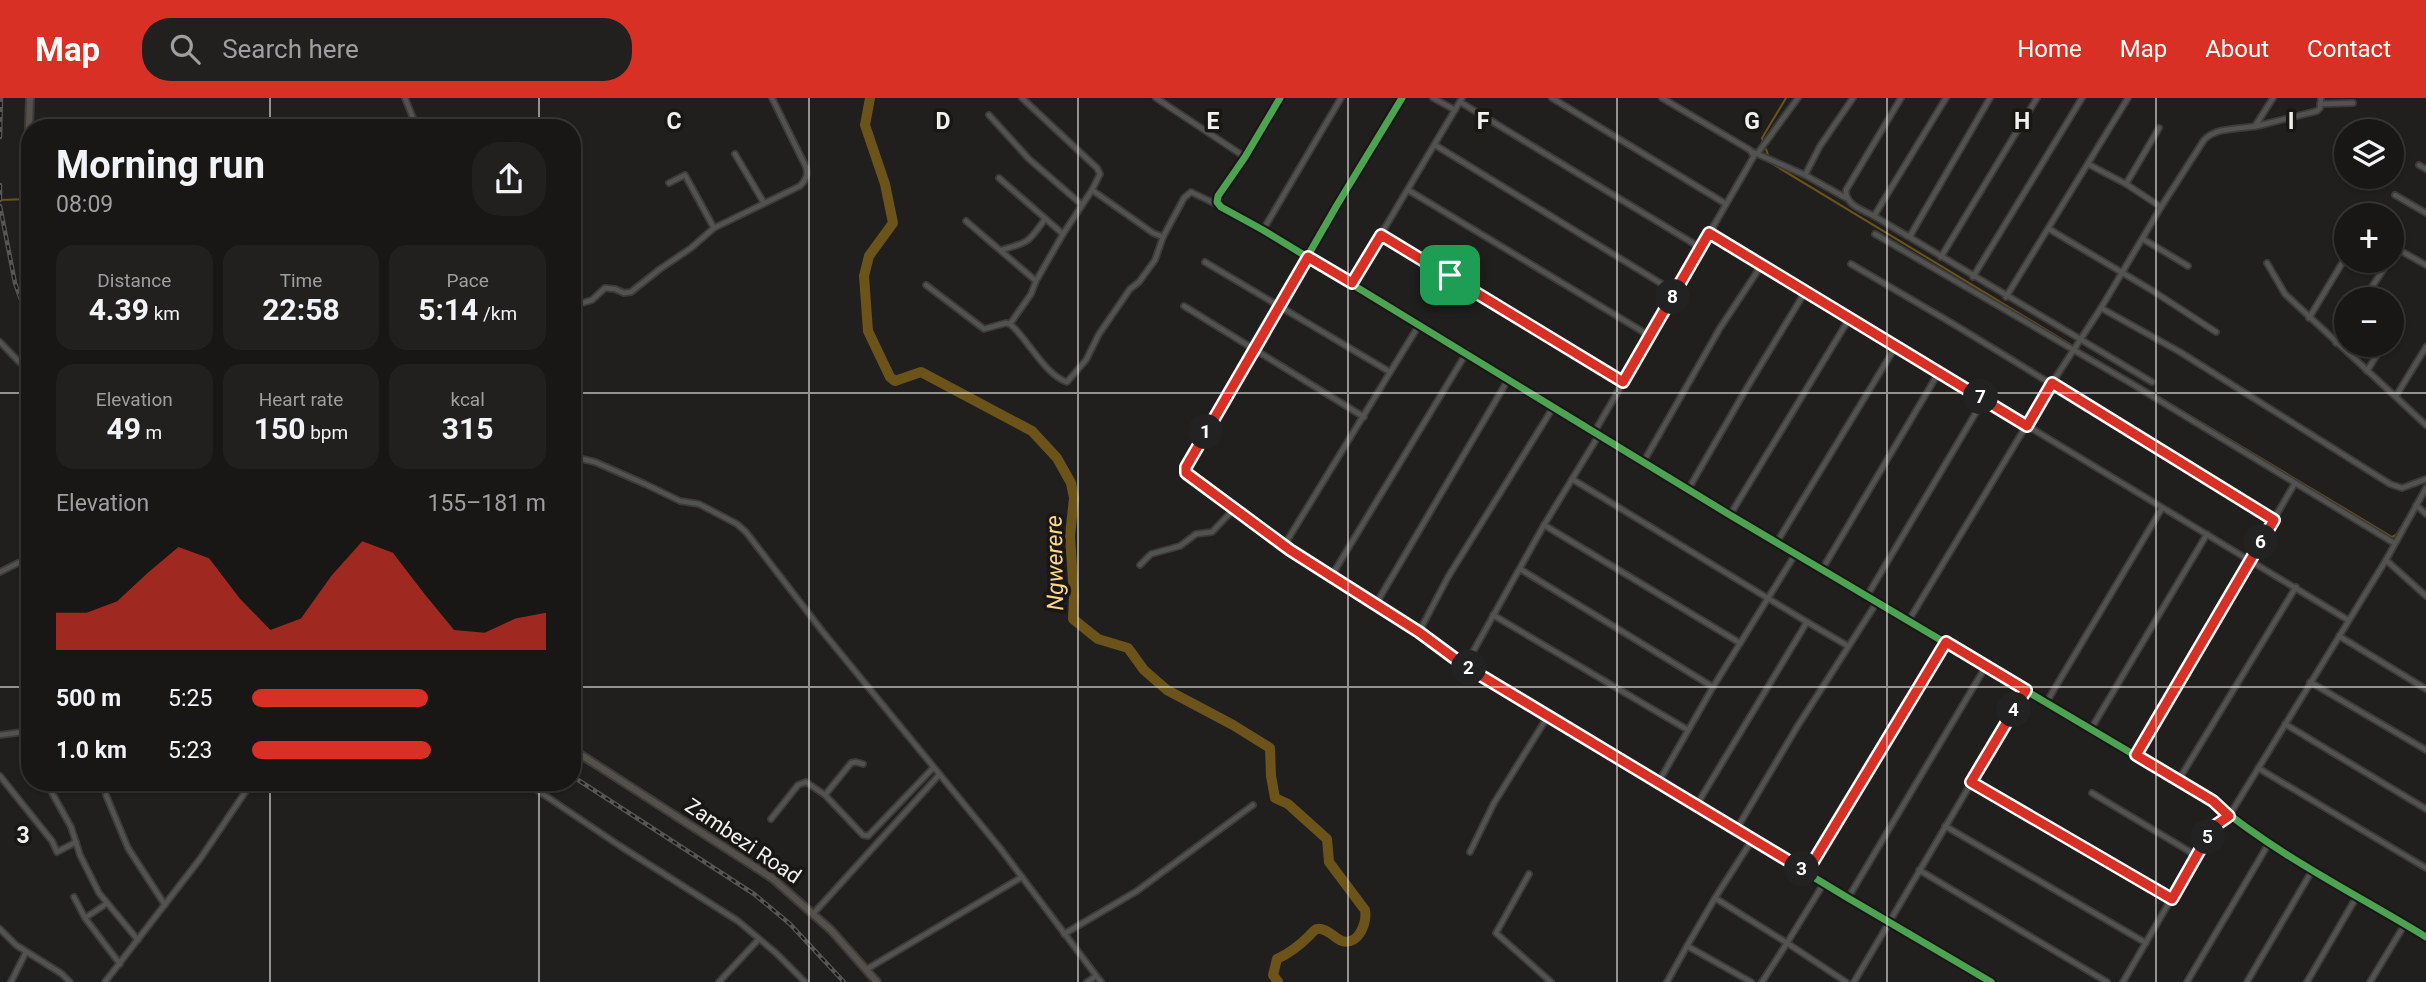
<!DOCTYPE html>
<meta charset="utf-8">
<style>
body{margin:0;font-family:Roboto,sans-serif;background:#21201f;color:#f1f3f6;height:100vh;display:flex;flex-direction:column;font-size:26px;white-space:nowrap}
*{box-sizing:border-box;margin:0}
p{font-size:23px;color:#9f9fa1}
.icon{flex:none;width:38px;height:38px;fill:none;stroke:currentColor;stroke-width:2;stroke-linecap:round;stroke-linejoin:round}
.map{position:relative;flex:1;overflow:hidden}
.details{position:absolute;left:21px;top:21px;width:560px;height:672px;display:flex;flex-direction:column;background:#181716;border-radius:28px;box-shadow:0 2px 5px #0004,0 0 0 2px #363635}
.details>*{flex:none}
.fabs{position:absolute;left:2334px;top:21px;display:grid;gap:14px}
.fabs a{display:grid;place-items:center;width:70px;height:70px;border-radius:50%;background:#181716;box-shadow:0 2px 5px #0004,0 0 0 2px #363635;font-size:35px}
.pin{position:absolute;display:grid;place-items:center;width:60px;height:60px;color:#fff;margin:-30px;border-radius:14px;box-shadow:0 4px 10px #0006}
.km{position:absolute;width:35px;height:35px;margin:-18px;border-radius:50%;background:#222;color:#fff;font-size:19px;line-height:35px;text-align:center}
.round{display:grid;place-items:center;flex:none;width:74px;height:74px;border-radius:28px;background:#21201f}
.overview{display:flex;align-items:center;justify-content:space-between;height:119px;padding:0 35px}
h1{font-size:38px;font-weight:700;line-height:52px}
.figures{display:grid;grid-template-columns:repeat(3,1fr);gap:10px;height:119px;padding:7px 35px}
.figures div{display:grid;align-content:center;border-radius:18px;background:#21201f;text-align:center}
.figures b{font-size:30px;font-weight:700}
.figures small{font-size:19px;font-weight:400}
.figures p{font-size:19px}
.chart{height:196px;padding:14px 35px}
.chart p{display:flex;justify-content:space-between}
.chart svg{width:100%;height:126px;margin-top:7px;fill:#d93025;opacity:.7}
ul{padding:0 35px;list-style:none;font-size:23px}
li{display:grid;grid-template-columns:112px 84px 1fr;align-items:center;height:52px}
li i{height:18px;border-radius:9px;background:#d93025}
header{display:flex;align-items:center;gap:42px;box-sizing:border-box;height:98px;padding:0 35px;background:#d93025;color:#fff}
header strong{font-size:33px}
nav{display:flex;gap:38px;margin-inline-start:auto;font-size:24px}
.search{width:490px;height:63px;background:#21201f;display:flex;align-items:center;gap:18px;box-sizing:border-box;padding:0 24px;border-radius:28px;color:#9f9fa1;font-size:26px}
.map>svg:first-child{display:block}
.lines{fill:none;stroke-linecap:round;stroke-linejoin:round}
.stream{stroke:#6b5319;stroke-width:2}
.river{stroke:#6b5319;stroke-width:10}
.minor-casing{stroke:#3c3b3a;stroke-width:8}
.secondary-casing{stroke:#3c3b3a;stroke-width:10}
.minor{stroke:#525251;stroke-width:4.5}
.secondary{stroke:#54514c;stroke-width:6}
.rail-casing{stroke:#565655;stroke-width:4.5}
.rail{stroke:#181714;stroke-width:2;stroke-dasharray:5;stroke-linecap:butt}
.cycleway-casing{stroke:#181714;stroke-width:11}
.cycleway{stroke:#4ca352;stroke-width:7}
.route-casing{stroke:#fff;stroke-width:14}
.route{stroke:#d93025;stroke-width:9}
.grid{fill:none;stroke:#f3f1ef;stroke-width:2;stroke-opacity:0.55}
.labels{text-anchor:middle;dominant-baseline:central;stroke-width:7;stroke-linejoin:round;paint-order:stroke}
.street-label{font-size:21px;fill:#f3f1ef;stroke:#181714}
.water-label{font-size:23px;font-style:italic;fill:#fdd785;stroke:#181714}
.grid-label{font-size:23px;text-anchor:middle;font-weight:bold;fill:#f3f1ef;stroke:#181714;stroke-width:7;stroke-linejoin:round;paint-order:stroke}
</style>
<header>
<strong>Map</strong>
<div class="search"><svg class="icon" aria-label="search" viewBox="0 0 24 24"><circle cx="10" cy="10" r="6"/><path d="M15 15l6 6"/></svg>Search here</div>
<nav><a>Home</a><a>Map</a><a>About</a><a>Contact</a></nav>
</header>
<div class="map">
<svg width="2426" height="884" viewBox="0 0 2426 884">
<rect width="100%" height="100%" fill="#201f1e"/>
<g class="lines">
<g class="stream">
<polyline points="1763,43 1762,40 1786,0"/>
<polyline points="1766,51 1768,57"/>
<polyline points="1771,65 2073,248"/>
<polyline points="0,102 30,101"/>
<polyline points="2079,252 2131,283"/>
<polyline points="2139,287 2392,439 2396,437 2407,420"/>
</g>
<path class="river" d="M870,0L865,27L885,86L893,125L869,158L864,178L868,233L890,279L895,283L921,274L1032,333L1057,360L1071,385L1074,400L1070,438L1074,497L1073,521L1098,541L1128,550L1144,572L1167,592L1233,627L1270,650L1271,678L1275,700L1288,706L1327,741L1329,764L1365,812C1367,824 1359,848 1342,843C1335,840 1325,829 1317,831C1314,832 1311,836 1309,838C1298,849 1290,855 1277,861L1273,877L1278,884"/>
<g class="minor-casing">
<g id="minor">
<polyline points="405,0 417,30"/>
<polyline points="1022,0 1097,70 1100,76 1092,92"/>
<polyline points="1156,0 1245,59"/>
<path d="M1280,0L1245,59L1218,98L1217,104L1221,109L1263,132L1730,417L2212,703C2277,757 2354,795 2426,839"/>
<polyline points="1402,0 1337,107 1186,369 1186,375 1290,452 1419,534 1465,568 1848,800 1991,884"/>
<polyline points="1433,0 1455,12"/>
<polyline points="1552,0 1726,106"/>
<polyline points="1946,0 1874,118 2152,284"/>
<polyline points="1460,4 1701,150"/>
<polyline points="2320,6 2353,5"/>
<polyline points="989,17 1029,61 1081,106"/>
<polyline points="2255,28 2273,0"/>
<polyline points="1435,47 1675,194"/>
<polyline points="1753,54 1805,77 1846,100"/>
<polyline points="735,56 764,105"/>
<polyline points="1757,56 1798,0"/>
<polyline points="2088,66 2126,86 2161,109"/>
<polyline points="2419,67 2426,71"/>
<polyline points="1805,77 1820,48 1853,0"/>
<polyline points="999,80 1063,136"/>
<polyline points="669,85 685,77 714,130"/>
<polyline points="2126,86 2159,30"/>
<polyline points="1408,92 1650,238"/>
<polyline points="2395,97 2426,115"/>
<polyline points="2346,117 2347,117"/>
<path d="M1874,118C1863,112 1845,107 1846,92L1901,0"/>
<polyline points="966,123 1036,183 1063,136 1092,92 1153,135 1163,139 1184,100 1191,94 1218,107"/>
<polyline points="2049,131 2153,193 2216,234"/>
<polyline points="1263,132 1341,0"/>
<polyline points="1709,135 2348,522"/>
<polyline points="1875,136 2134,287 2394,445"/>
<polyline points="1381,137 1623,284"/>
<polyline points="1910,138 1990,0"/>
<polyline points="2143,141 2188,168"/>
<polyline points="2392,148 2426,167"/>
<path d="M1001,152C1028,145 1029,144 1045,121"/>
<polyline points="2392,158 2397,151"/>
<polyline points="1941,159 2037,0"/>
<polyline points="1205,164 1390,274"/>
<polyline points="2267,165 2285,196 2426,327"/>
<polyline points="1851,166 1955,227 2274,422"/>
<polyline points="1973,179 2082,0"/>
<polyline points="1352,185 1462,0"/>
<path d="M926,187L984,231L1006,225L1010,226C1027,240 1045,277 1067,284L1086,262L1099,236L1130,191L1139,184L1155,162L1163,139"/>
<polyline points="2006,199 2128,0"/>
<polyline points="2364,201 2389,163"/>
<path d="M572,208L592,202L605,190L615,191L624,195L631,194L660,171L691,150L714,130L800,88C806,82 808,77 806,69L772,0"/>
<polyline points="1184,208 1364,319"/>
<polyline points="2101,210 2180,254 2390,386 2402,390 2426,381"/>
<polyline points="2309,220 2347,157"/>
<polyline points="1010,226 1031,196 1036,183"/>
<polyline points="0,244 30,275"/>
<polyline points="2336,245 2347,228"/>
<polyline points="2367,273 2383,247"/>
<polyline points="2396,298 2426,249"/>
<polyline points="1595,333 1754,58 1750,52 1662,0"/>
<polyline points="578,360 595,364 645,386 680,403 699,406 737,426 746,434 823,534 1000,750 1101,884"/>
<polyline points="1644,363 1720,230 1761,168"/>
<polyline points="1572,381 1807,524"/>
<polyline points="1689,390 1745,293 1805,194"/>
<polyline points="2416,407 2426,416"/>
<polyline points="1730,417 1849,221"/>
<polyline points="1544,427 1740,545"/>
<polyline points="1777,444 1896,248"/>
<polyline points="1285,446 1419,227"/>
<polyline points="2386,462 2426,498"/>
<polyline points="1140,467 1151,456 1180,448 1196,436 1212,434 1235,410"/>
<polyline points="1823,470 1939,274"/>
<polyline points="1520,471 1713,589"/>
<polyline points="0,474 30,459"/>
<polyline points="1332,477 1467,254"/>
<polyline points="1867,498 1984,301"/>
<polyline points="1376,506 1509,280"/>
<polyline points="1493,517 1688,632"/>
<path d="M1909,522L2052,285L2101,210L2161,109L2204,42C2216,29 2240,31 2257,28C2277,23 2297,18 2317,13L2320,10L2321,0"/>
<polyline points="1419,534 1448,479 1554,308"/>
<polyline points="2339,538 2426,591"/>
<polyline points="1465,568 1544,427 1599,337"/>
<polyline points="2310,584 2426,652"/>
<polyline points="2046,605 2162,410"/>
<polyline points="2285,626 2426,711"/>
<polyline points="2091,631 2207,436"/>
<polyline points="0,637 30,633"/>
<polyline points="2136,657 2295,385"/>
<polyline points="2258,670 2426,770"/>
<polyline points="0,678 52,743 57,754 76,744"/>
<polyline points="2178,683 2296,489"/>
<polyline points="46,684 71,729 80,757 99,795 138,842"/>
<polyline points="525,684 620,748 738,823 776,855 805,884"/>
<polyline points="1971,684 2172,801"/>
<polyline points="1658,685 1713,589 1796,455"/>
<polyline points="2092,695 2197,758"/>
<polyline points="106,697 128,750 165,807"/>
<polyline points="825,697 851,665 856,664 863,666"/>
<polyline points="1696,708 1807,524 1848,548"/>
<polyline points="771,721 798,687 806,684 825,697 863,737 868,738 933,670"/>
<polyline points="1945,728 2146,845"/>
<polyline points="1736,732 1797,629 1877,504"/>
<polyline points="1752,742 1715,800 1787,845 1824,785"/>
<polyline points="1470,754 1494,705 1548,618"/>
<polyline points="1919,772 2107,884"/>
<polyline points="1807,774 1946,544"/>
<polyline points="1529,776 1496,835 1551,884"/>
<polyline points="74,799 85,820"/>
<polyline points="1848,800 1986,568"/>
<polyline points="106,806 85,820 120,866"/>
<polyline points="813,816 939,677"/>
<polyline points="0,831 16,847 62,876 70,884"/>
<polyline points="1064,836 1137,793 1253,707"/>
<polyline points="1687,848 1715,800"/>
<polyline points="867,871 1022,779"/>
<polyline points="11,884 26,854"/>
<polyline points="105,884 200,761 252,684"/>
<polyline points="719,884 759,841"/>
<polyline points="1087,884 1096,878"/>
<polyline points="1667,884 1687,848 1751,884"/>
<polyline points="1762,884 1787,845 1846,884"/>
<polyline points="1854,884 2026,592"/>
<polyline points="2123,884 2213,729 2229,718 2386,462 2426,390"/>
<polyline points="2187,884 2269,745"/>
<polyline points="2247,884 2313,771"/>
<polyline points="2307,884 2357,798"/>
<polyline points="2370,884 2405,826"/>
</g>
</g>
<g class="secondary-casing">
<g id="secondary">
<polyline points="30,80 28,55 30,0"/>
<polyline points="572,651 772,780 831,832 877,884"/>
</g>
</g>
<use href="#minor" class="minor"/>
<use href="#secondary" class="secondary"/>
<g class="rail-casing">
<g id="rail">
<polyline points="0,39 1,0"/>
<polyline points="0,87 0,102"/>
<polyline points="0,108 15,185 30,227"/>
<polyline points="572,678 754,796 790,826 844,884"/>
</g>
</g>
<use href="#rail" class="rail"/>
<g class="cycleway-casing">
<g id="cycleway">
<path d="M1280,0L1245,59L1218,98L1217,104L1221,109L1263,132L1730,417L2212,703C2277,757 2354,795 2426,839"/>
<polyline points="1402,0 1337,107 1186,369 1186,375 1290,452 1419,534 1465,568 1848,800 1991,884"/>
</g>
</g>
<use href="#cycleway" class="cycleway"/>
</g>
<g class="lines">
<g class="route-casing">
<polygon id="route" points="1709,135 2027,328 2052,285 2274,422 2136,657 2213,703 2229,718 2213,729 2172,801 1971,684 2026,592 1946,544 1807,774 1465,568 1419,534 1290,452 1186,375 1186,369 1308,159 1352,185 1381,137 1623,284"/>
</g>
<use href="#route" class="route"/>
</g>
<path class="grid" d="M270,0V30M539,0V30M809,0V884M1078,0V884M1348,0V884M1617,0V884M1887,0V884M2156,0V884M0,295H30M572,295H2426M0,589H30M572,589H2426M270,684V884M539,684V884"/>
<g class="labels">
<g class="street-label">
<text transform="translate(743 743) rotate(34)">Zambezi Road</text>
</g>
<g class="water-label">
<text transform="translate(1055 465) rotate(-91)">Ngwerere</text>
</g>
</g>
<g class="grid-label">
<text x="674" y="31">C</text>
<text x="943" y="31">D</text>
<text x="1213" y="31">E</text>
<text x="1483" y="31">F</text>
<text x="1752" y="31">G</text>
<text x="2022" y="31">H</text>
<text x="2291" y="31">I</text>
<text x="23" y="745">3</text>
</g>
</svg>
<div class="fabs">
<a><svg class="icon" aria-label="layers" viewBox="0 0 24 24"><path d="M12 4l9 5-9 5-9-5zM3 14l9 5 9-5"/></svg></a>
<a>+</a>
<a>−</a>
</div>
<div class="pin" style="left:1450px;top:177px;background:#1e9e55"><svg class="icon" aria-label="arrive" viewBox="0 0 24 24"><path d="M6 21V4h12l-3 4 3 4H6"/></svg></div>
<b class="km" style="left:1206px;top:334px">1</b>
<b class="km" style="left:1469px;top:570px">2</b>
<b class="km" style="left:1802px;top:771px">3</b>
<b class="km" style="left:2014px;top:612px">4</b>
<b class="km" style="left:2208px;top:739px">5</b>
<b class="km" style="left:2261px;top:444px">6</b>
<b class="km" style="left:1981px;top:299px">7</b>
<b class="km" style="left:1673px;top:199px">8</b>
<section class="details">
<div class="overview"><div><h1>Morning run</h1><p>08:09</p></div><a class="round"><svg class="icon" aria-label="share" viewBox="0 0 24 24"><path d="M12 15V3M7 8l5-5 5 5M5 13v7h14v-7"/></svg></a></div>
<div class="figures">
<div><p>Distance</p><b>4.39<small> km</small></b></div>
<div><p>Time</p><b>22:58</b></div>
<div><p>Pace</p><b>5:14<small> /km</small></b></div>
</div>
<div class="figures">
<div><p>Elevation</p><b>49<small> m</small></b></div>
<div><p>Heart rate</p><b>150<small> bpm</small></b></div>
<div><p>kcal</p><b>315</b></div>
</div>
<div class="chart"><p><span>Elevation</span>155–181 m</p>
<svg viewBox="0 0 160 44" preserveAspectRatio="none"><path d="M0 44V31L10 31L20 27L30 17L40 8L50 12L60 26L70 37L80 33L90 18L100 6L110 10L120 24L130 37L140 38L150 33L160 31V44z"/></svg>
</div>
<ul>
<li><b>500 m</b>5:25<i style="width:60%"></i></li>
<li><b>1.0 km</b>5:23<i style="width:61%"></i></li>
</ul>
</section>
</div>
